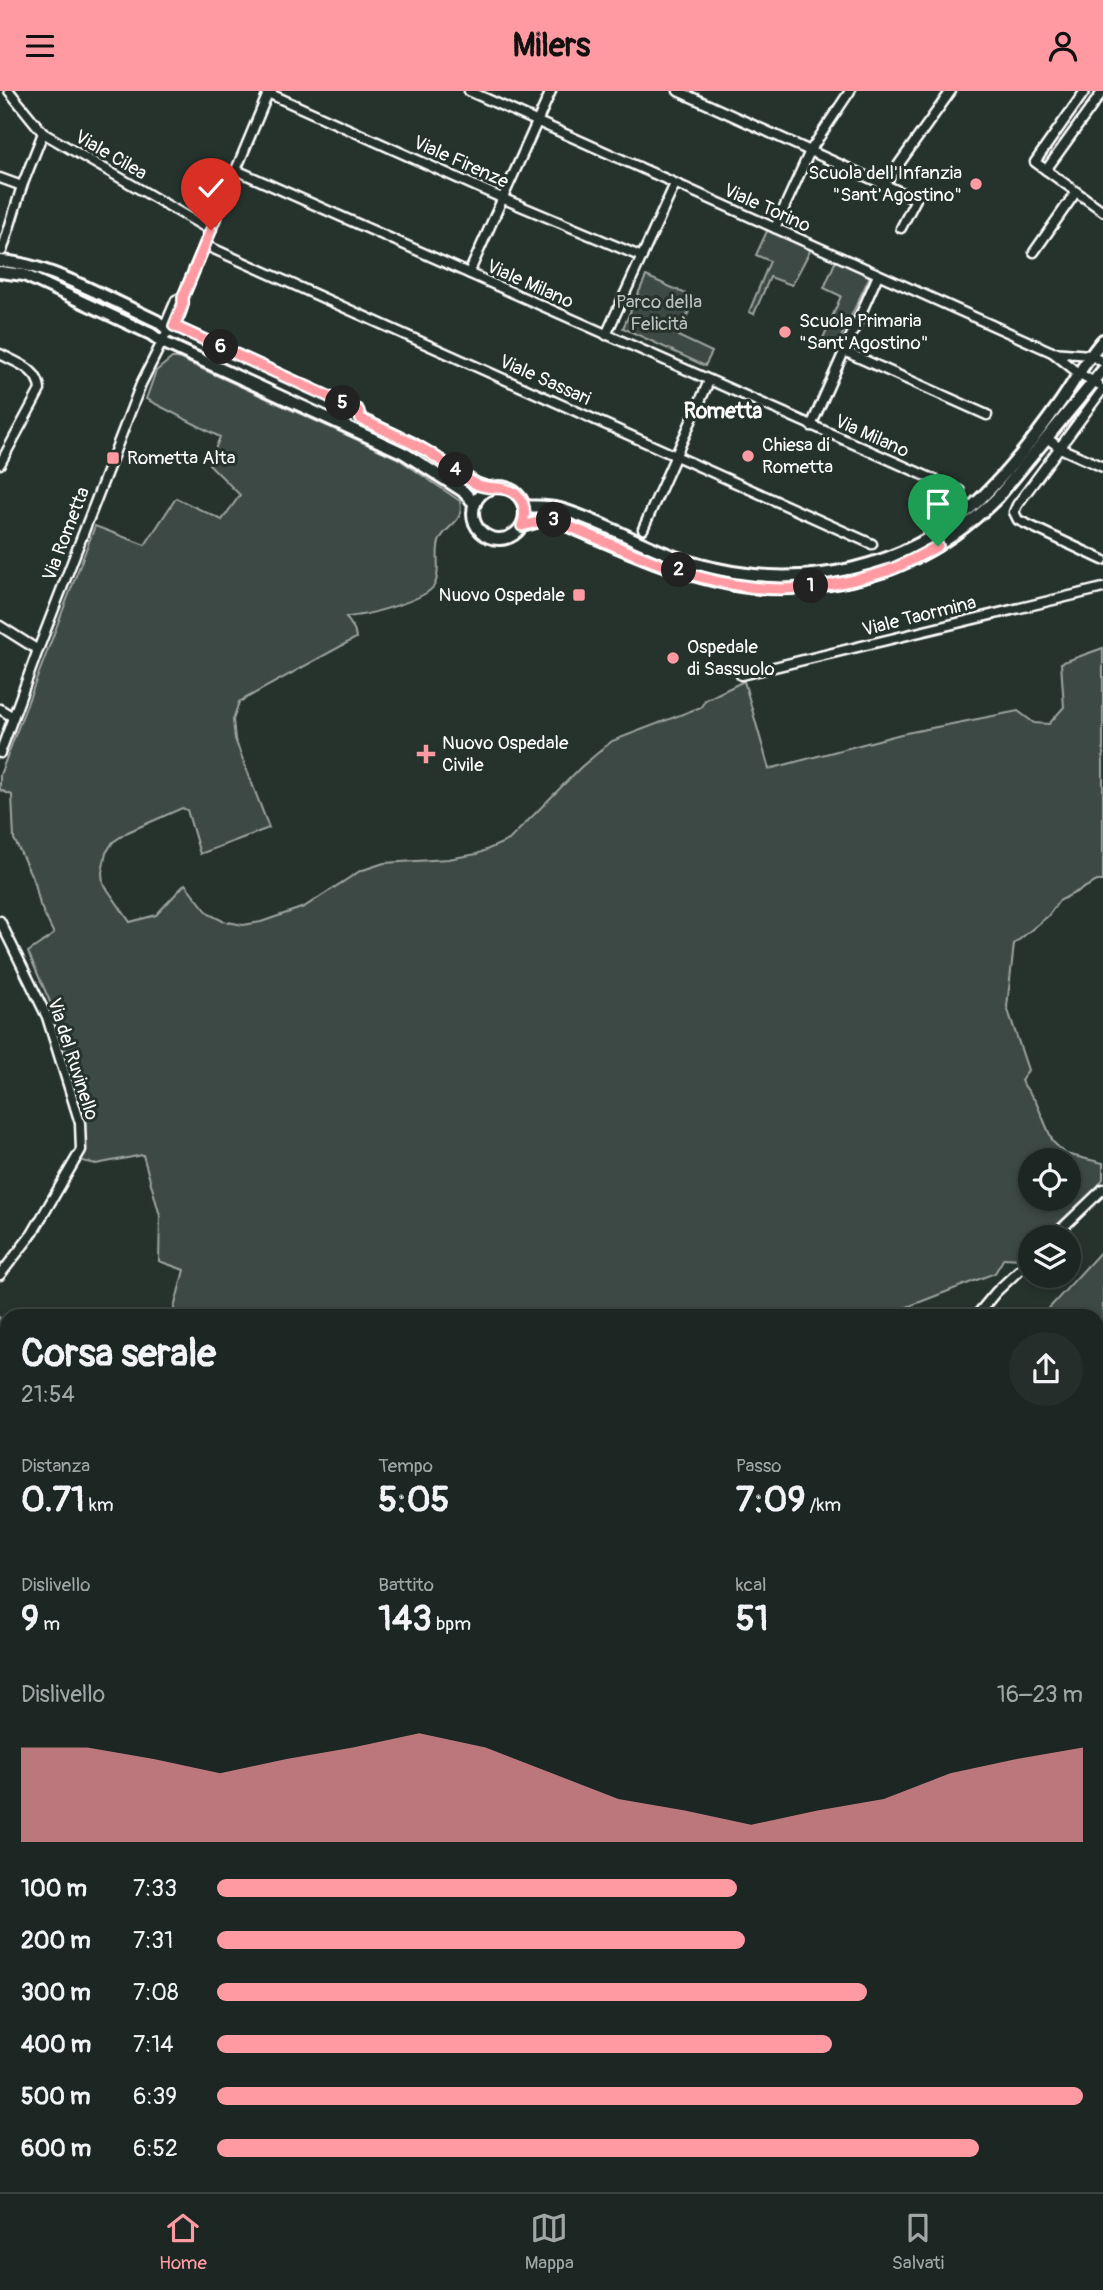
<!DOCTYPE html>
<html lang="it">
<meta charset="utf-8">
<style>
body{margin:0;font-family:Pangolin,sans-serif;background:#252e2a;color:#f1f3f6;height:100vh;display:flex;flex-direction:column;font-size:26px;white-space:nowrap}
*{box-sizing:border-box;margin:0}
p{font-size:23px;color:#a0a5a5}
.icon{flex:none;width:38px;height:38px;fill:none;stroke:currentColor;stroke-width:2;stroke-linecap:round;stroke-linejoin:round}
.map{position:relative;flex:1;overflow:hidden}
.sheet{position:absolute;left:0px;top:1218px;width:1104px;height:884px;display:flex;flex-direction:column;background:#1c2622;border-radius:21px 21px 0 0;box-shadow:0 4px 10px #0003,0 0 0 2px #3a4340}
.sheet>*{flex:none}
.buttons{position:absolute;left:1018px;top:1057px;display:grid;gap:14px}
.buttons a{display:grid;place-items:center;width:63px;height:63px;border-radius:50%;background:#1c2622;box-shadow:0 4px 10px #0003,0 0 0 2px #3a4340;font-size:35px}
.pin{position:absolute;display:grid;place-items:center;width:60px;height:60px;color:#fff;margin:-72px -30px;border-radius:50% 50% 50% 0;rotate:-45deg;box-shadow:0 0 7px #0007}
.pin .icon{rotate:45deg}
.km{position:absolute;width:35px;height:35px;margin:-18px;border-radius:50%;background:#222;color:#fff;font-size:19px;line-height:35px;text-align:center}
.round{display:grid;place-items:center;flex:none;width:74px;height:74px;border-radius:37px;background:#252e2a}
.overview{display:flex;align-items:center;justify-content:space-between;height:119px;padding:0 21px}
h1{font-size:38px;font-weight:700;line-height:52px}
.metrics{display:grid;grid-template-columns:repeat(3,1fr);gap:10px;height:119px;padding:7px 21px}
.metrics div{display:grid;align-content:center}
.metrics b{font-size:35px;font-weight:700}
.metrics small{font-size:19px;font-weight:400}
.metrics p{font-size:19px}
.chart{height:196px;padding:14px 21px}
.chart p{display:flex;justify-content:space-between}
.chart svg{width:100%;height:126px;margin-top:7px;fill:#ff9aa2;opacity:.7}
ul{padding:0 21px;list-style:none;font-size:23px}
li{display:grid;grid-template-columns:112px 84px 1fr;align-items:center;height:52px}
li i{height:18px;border-radius:9px;background:#ff9aa2}
header{display:flex;justify-content:space-between;align-items:center;height:91px;padding:0 21px;background:#ff9aa2;color:#111;font-size:32px;font-weight:700}
.tabs{display:flex;justify-content:space-around;align-items:center;height:98px;border-top:2px solid #3a4340;background:#1c2622;font-size:19px;color:#a0a5a5}
.tabs a{display:grid;justify-items:center;gap:4px}
.tabs .active{color:#ff9aa2}
.map>svg:first-child{display:block}
.green{fill:#3e4944;stroke:#9ea4a2;stroke-width:2;fill-rule:evenodd}
.lines{fill:none;stroke-linecap:round;stroke-linejoin:round}
.street-casing{stroke:#fff;stroke-width:13}
.secondary-casing{stroke:#fff;stroke-width:16}
.street{stroke:#26332d;stroke-width:8}
.secondary{stroke:#26332d;stroke-width:10}
.route-casing{stroke:#fff;stroke-width:14}
.route{stroke:#ff9aa2;stroke-width:9}
.poi-dot{fill:#ff9aa2;stroke:#26332d;stroke-width:2.5}
.labels{text-anchor:middle;dominant-baseline:central;stroke-width:6;stroke-linejoin:round;paint-order:stroke}
.street-label{font-size:19px;fill:#fff;stroke:#26332d}
.poi-label{font-size:19px;fill:#fff;stroke:#26332d;text-anchor:start}
.park-label{font-size:19px;fill:#bbbfbe;stroke:#26332d}
.neighbourhood-label{font-size:21px;font-weight:bold;fill:#fff;stroke:#26332d}
</style>
<header><svg class="icon" aria-label="menu" viewBox="0 0 24 24"><path d="M4 6h16M4 12h16M4 18h16"/></svg>Milers<svg class="icon" aria-label="person" viewBox="0 0 24 24"><circle cx="12" cy="8" r="4"/><path d="M4 21q1-7 8-7t8 7"/></svg></header>
<div class="map">
<svg width="1103" height="2101" viewBox="0 0 1103 2101">
<rect width="100%" height="100%" fill="#26332d"/>
<filter id="ink" filterUnits="userSpaceOnUse"><feTurbulence type="fractalNoise" baseFrequency=".0143" numOctaves="2"/><feDisplacementMap in="SourceGraphic" scale="14" xChannelSelector="R" yChannelSelector="G"/><feConvolveMatrix kernelMatrix="1 2 1 2 8 2 1 2 1" color-interpolation-filters="sRGB"/></filter>
<g filter="url(#ink)">
<g class="green">
<polygon points="768,138 811,158 792,194 770,186 754,223 749,221 770,170 756,164"/>
<polygon points="836,169 870,185 835,259 821,252 841,205 824,197"/>
<polygon points="646,185 695,207 678,245 712,261 705,275 623,237"/>
<path d="M172,267H178L397,367L460,410C465,434 445,433 439,451C435,464 441,480 435,493C429,509 364,525 346,526L354,538L356,547L239,611L233,629L235,648L269,737L200,763L187,719L182,717L128,741L113,751L106,762L102,781L103,792L130,831L156,824L185,793L209,823L223,830L243,834L261,831L304,816L360,780L384,772L448,768L477,763L509,749L581,676L612,650L701,616L705,609L744,590L769,678L901,643L1018,620L1034,632L1049,633L1064,616L1061,572L1103,557V790H1097L1059,810L1048,825L1014,853L1007,916L1028,979L1021,990L1036,1011L1053,1051L1066,1063L1103,1072V1088L1097,1096L1044,1146H1031V1159L1021,1168L1004,1167L995,1182L884,1225H172L184,1179L159,1170L160,1125L143,1064L96,1073L74,1068L81,1053L83,1016L69,973L59,931L28,861L54,843L40,814L35,792L14,748L12,704L0,699V684L95,435L145,454L176,407L222,429L240,404L209,373L220,346L146,308L156,280ZM1031,1069H1069V1108H1031Z"/>
<polygon points="1103,1158 1103,1569 1097,1568 1097,1225 1042,1225"/>
<polygon points="0,1227 7,1234 7,1889 0,1892"/>
<polygon points="7,1997 7,2095 722,2095 721,2101 0,2101 0,1999"/>
</g>
<g class="lines">
<g class="street-casing">
<g id="street">
<polyline points="9,0 43,42 210,139"/>
<polyline points="469,0 1052,261 1090,264 1103,271"/>
<polyline points="678,0 916,108 901,137"/>
<polyline points="1085,0 1035,71 1103,120"/>
<polyline points="268,2 504,108 642,166"/>
<polyline points="236,79 960,400"/>
<polyline points="1046,79 1103,0"/>
<polyline points="0,87 22,95"/>
<polyline points="884,94 951,0"/>
<polyline points="775,137 810,60 850,0"/>
<polyline points="205,154 872,453"/>
<polyline points="2,160 22,95 43,42"/>
<polyline points="1034,161 1076,101"/>
<polyline points="469,182 551,0"/>
<polyline points="174,235 358,319 361,329"/>
<polyline points="168,239 167,230 176,209 183,206"/>
<polyline points="606,244 675,93"/>
<polyline points="844,260 987,324"/>
<polyline points="1052,261 1078,282 1098,293"/>
<path d="M0,263C17,272 39,278 40,299L0,373"/>
<polyline points="1103,298 1017,414 1014,421 1018,429 1103,469"/>
<polyline points="811,335 878,184"/>
<polyline points="1047,347 1060,357 1103,376"/>
<polyline points="643,438 709,290"/>
<polyline points="0,535 38,559"/>
<polyline points="741,584 1103,497"/>
<polyline points="0,618 13,626"/>
<path d="M0,662L38,559L141,293L168,239C178,233 184,217 183,206L269,0"/>
<polyline points="0,830 47,926 80,1032 81,1059 32,1143 0,1184"/>
<polyline points="1053,1146 1103,1098"/>
<polyline points="976,1225 996,1201 1031,1168"/>
<polyline points="0,2002 7,2000"/>
</g>
</g>
<g class="secondary-casing">
<g id="secondary">
<path d="M0,170C47,172 113,210 157,230L168,239L411,352L476,393L490,398"/>
<polyline points="0,181 24,184 35,189 151,243 162,251 404,362 463,400 475,413"/>
<circle cx="499" cy="422" r="26"/>
<path d="M524,415C535,416 549,415 560,418C606,431 648,459 693,472C800,503 914,480 991,397C1016,371 1040,340 1061,310C1075,290 1086,268 1103,249"/>
<path d="M522,435L545,428L554,429C613,453 672,483 735,494C756,498 778,497 799,496C879,491 941,463 998,406L1103,279"/>
</g>
</g>
<use href="#street" class="street"/>
<use href="#secondary" class="secondary"/>
</g>
</g>
<g class="lines" filter="url(#ink)">
<g class="route-casing">
<path id="route" d="M211,139L183,206V213L174,235L358,319L361,328C384,339 408,349 430,362C445,372 460,385 476,393C489,400 505,393 517,404C526,413 526,424 522,435L545,429H554C613,453 673,484 736,494C785,503 838,495 884,481C903,475 921,464 938,455"/>
</g>
<use href="#route" class="route"/>
</g>
<g class="poi-dot">
<circle cx="976" cy="93" r="7"/>
<circle cx="785" cy="241" r="7"/>
<circle cx="748" cy="365" r="7"/>
<rect x="106" y="360" width="14" height="14" rx="3.5"/>
<rect x="572" y="497" width="14" height="14" rx="3.5"/>
<circle cx="673" cy="567" r="7"/>
<path d="M422.5 652.5h7v7h7v7h-7v7h-7v-7h-7v-7h7z"/>
</g>
<g class="labels">
<g class="street-label">
<text transform="translate(111 64) rotate(30)">Viale Cilea</text>
<text transform="translate(461 71) rotate(24)">Viale Firenze</text>
<text transform="translate(767 117) rotate(24)">Viale Torino</text>
<text transform="translate(530 193) rotate(24)">Viale Milano</text>
<text transform="translate(545 289) rotate(24)">Viale Sassari</text>
<text transform="translate(872 345) rotate(24)">Via Milano</text>
<text transform="translate(66 443) rotate(-69)">Via Rometta</text>
<text transform="translate(919 525) rotate(-14)">Viale Taormina</text>
<text transform="translate(73 968) rotate(72)">Via del Ruvinello</text>
</g>
<g class="poi-label">
<text x="962" y="82" text-anchor="end">Scuola dell'Infanzia<tspan x="962" dy="22">"Sant'Agostino"</tspan></text>
<text x="799" y="230">Scuola Primaria<tspan x="799" dy="22">"Sant'Agostino"</tspan></text>
<text x="762" y="354">Chiesa di<tspan x="762" dy="22">Rometta</tspan></text>
<text x="127" y="367">Rometta Alta</text>
<text x="565" y="504" text-anchor="end">Nuovo Ospedale</text>
<text x="687" y="556">Ospedale<tspan x="687" dy="22">di Sassuolo</tspan></text>
<text x="442" y="652">Nuovo Ospedale<tspan x="442" dy="22">Civile</tspan></text>
</g>
<g class="park-label">
<text x="659" y="211">Parco della<tspan x="659" dy="22">Felicità</tspan></text>
</g>
<g class="neighbourhood-label">
<text x="723" y="320">Rometta</text>
</g>
</g>
</svg>
<div class="buttons">
<a><svg class="icon" aria-label="locate" viewBox="0 0 24 24"><circle cx="12" cy="12" r="6"/><path d="M12 2v4M12 18v4M2 12h4M18 12h4"/></svg></a>
<a><svg class="icon" aria-label="layers" viewBox="0 0 24 24"><path d="M12 4l9 5-9 5-9-5zM3 14l9 5 9-5"/></svg></a>
</div>
<div class="pin" style="left:938px;top:455px;background:#1e9e55"><svg class="icon" aria-label="arrive" viewBox="0 0 24 24"><path d="M6 21V4h12l-3 4 3 4H6"/></svg></div>
<div class="pin" style="left:211px;top:139px;background:#d93025"><svg class="icon" aria-label="check" viewBox="0 0 24 24"><path d="M5 12l5 5 9-10"/></svg></div>
<b class="km" style="left:811px;top:495px">1</b>
<b class="km" style="left:679px;top:479px">2</b>
<b class="km" style="left:554px;top:429px">3</b>
<b class="km" style="left:456px;top:379px">4</b>
<b class="km" style="left:343px;top:312px">5</b>
<b class="km" style="left:221px;top:256px">6</b>
<section class="sheet">
<div class="overview"><div><h1>Corsa serale</h1><p>21:54</p></div><a class="round"><svg class="icon" aria-label="share" viewBox="0 0 24 24"><path d="M12 15V3M7 8l5-5 5 5M5 13v7h14v-7"/></svg></a></div>
<div class="metrics">
<div><p>Distanza</p><b>0.71<small> km</small></b></div>
<div><p>Tempo</p><b>5:05</b></div>
<div><p>Passo</p><b>7:09<small> /km</small></b></div>
</div>
<div class="metrics">
<div><p>Dislivello</p><b>9<small> m</small></b></div>
<div><p>Battito</p><b>143<small> bpm</small></b></div>
<div><p>kcal</p><b>51</b></div>
</div>
<div class="chart"><p><span>Dislivello</span>16–23 m</p>
<svg viewBox="0 0 160 44" preserveAspectRatio="none"><path d="M0 44V11L10 11L20 15L30 20L40 15L50 11L60 6L70 11L80 20L90 29L100 33L110 38L120 33L130 29L140 20L150 15L160 11V44z"/></svg>
</div>
<ul>
<li><b>100 m</b>7:33<i style="width:60%"></i></li>
<li><b>200 m</b>7:31<i style="width:61%"></i></li>
<li><b>300 m</b>7:08<i style="width:75%"></i></li>
<li><b>400 m</b>7:14<i style="width:71%"></i></li>
<li><b>500 m</b>6:39<i style="width:100%"></i></li>
<li><b>600 m</b>6:52<i style="width:88%"></i></li>
</ul>
</section>
</div>
<nav class="tabs">
<a class="active"><svg class="icon" aria-label="home" viewBox="0 0 24 24"><path d="M3 11l9-7 9 7M6 9v11h12V9"/></svg>Home</a>
<a><svg class="icon" aria-label="map" viewBox="0 0 24 24"><path d="M3 6l6-2 6 2 6-2v14l-6 2-6-2-6 2zM9 4v14M15 6v14"/></svg>Mappa</a>
<a><svg class="icon" aria-label="saved" viewBox="0 0 24 24"><path d="M7 4h10v16l-5-4-5 4z"/></svg>Salvati</a>
</nav>
